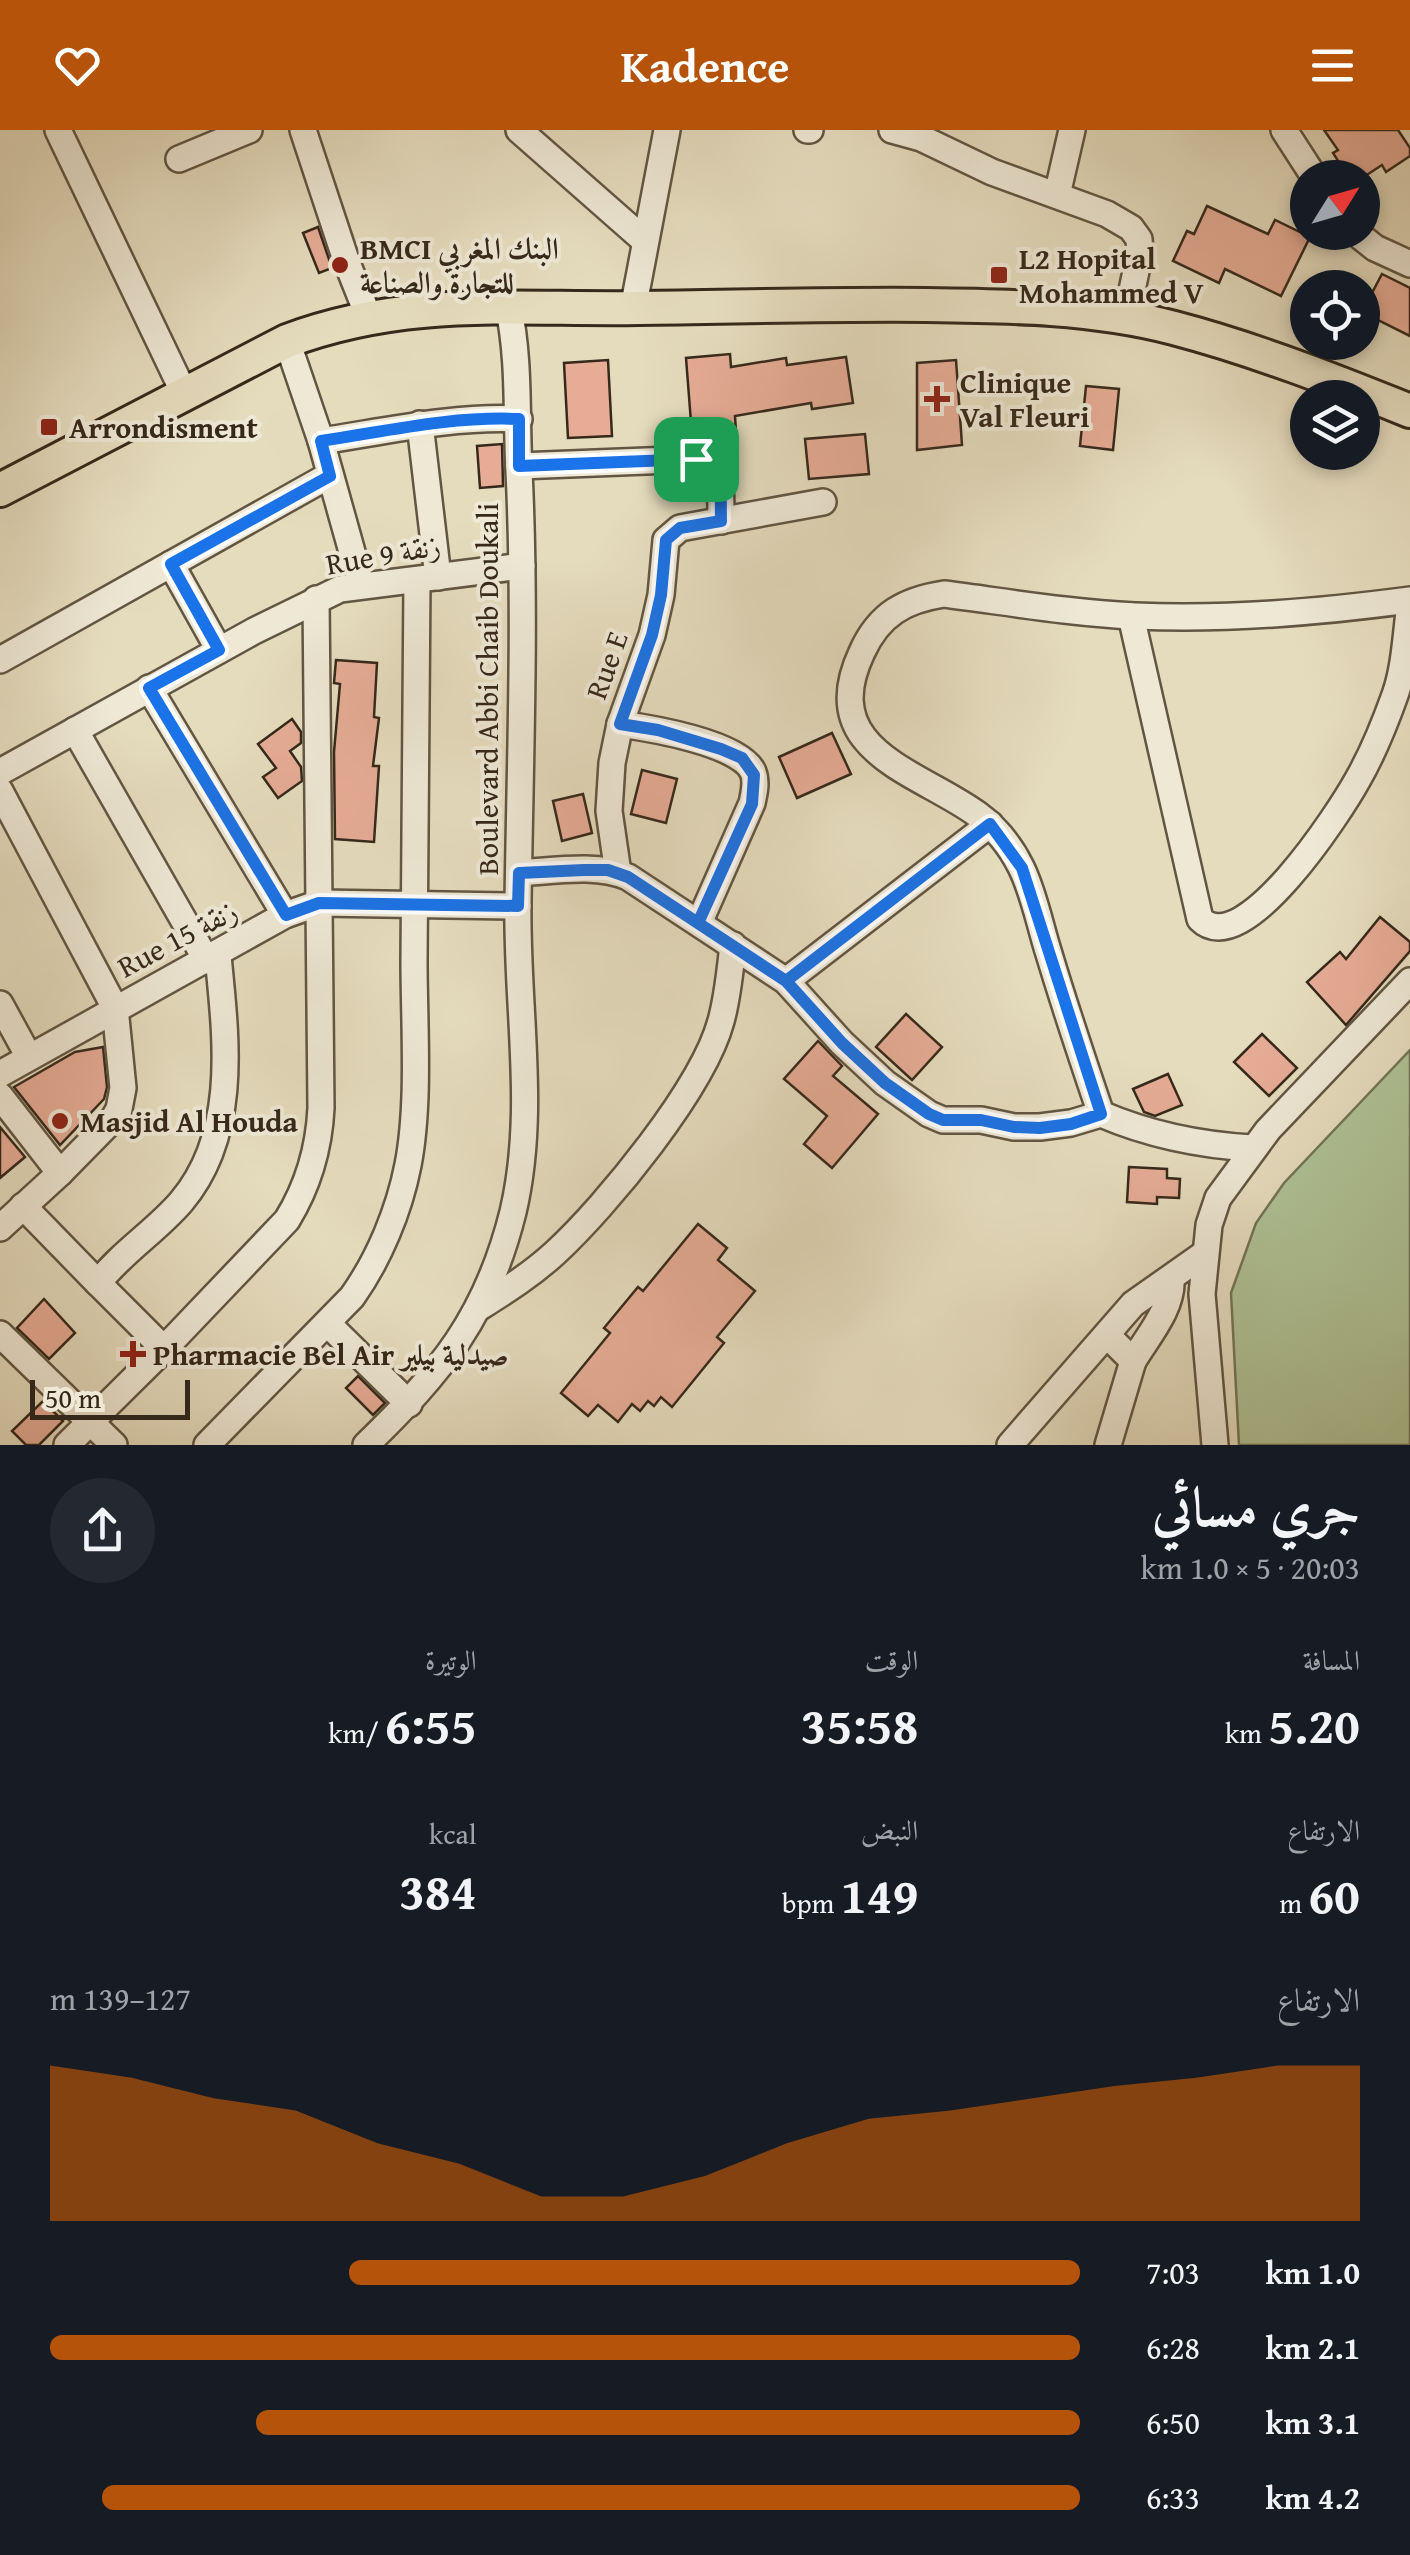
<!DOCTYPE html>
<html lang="ar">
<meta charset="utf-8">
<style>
body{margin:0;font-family:"Gentium Book Plus",Amiri,serif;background:#242831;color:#f1f3f6;direction:rtl;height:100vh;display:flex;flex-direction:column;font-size:38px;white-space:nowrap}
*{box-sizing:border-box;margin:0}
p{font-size:32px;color:#9ea1a6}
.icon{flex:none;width:55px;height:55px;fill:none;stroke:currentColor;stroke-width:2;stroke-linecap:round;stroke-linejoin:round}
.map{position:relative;height:1315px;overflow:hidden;direction:ltr}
.drawer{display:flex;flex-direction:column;background:#171b24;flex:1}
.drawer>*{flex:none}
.needle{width:65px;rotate:53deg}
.tools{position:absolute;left:1290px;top:30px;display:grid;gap:20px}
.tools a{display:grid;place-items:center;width:90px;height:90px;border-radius:50%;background:#171b24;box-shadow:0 5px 15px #0003;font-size:50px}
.scale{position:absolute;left:30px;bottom:25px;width:160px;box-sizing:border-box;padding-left:10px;border:5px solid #36291a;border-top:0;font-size:28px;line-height:35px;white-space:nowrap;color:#36291a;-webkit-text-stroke:8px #eee8d5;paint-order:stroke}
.pin{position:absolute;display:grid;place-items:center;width:85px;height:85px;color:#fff;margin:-42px;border-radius:20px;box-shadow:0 5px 15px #0006}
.round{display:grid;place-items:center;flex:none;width:105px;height:105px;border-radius:52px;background:#242831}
.summary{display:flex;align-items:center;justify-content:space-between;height:170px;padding:0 50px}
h1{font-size:55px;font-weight:700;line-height:75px}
.figures{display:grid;grid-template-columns:repeat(3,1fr);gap:15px;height:170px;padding:10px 50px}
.figures div{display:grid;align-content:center}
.figures b{font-size:50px;font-weight:700}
.figures small{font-size:28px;font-weight:400}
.figures p{font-size:28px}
.chart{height:280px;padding:20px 50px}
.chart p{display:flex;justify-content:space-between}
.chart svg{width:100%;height:180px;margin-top:10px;fill:#b45309;opacity:.7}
ul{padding:0 50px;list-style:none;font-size:32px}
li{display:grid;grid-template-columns:160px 120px 1fr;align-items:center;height:75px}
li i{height:25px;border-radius:12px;background:#b45309}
header{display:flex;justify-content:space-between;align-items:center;height:130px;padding:0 50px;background:#b45309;color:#fff;font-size:45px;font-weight:700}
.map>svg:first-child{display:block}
.green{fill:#afc296;stroke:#727658;stroke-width:2.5}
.building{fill:#e6ac96;stroke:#36291a;stroke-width:2.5}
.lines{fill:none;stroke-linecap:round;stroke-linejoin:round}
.minor-casing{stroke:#625643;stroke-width:30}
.major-casing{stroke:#36291a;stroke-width:38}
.minor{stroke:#eee8d5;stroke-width:25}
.major{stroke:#e5dcbe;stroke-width:32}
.route-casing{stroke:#fff;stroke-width:20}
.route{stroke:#1a73e8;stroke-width:12}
.poi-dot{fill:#8f2418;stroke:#eee8d5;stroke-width:4}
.labels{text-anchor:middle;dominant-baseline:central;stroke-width:8;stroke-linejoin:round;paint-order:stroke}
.poi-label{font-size:30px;font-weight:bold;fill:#36291a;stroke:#eee8d5;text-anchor:start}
.street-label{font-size:30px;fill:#36291a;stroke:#eee8d5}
</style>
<header><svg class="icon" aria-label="menu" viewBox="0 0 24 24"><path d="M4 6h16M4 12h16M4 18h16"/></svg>Kadence<svg class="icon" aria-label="heart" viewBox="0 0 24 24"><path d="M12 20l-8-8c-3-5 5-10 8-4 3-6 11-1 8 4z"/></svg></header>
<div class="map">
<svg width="1410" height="1315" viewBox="0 0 1410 1315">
<rect width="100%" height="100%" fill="#e5dcbe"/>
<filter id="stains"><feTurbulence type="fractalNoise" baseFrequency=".002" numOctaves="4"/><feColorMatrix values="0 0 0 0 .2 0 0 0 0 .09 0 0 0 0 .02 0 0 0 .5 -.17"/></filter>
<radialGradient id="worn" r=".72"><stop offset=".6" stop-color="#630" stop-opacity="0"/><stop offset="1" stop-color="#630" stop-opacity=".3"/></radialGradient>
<polygon class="green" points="1410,920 1410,1315 1239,1315 1231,1163 1256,1093 1284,1053"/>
<g class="building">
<polygon points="1324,0 1398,0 1410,18 1410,26 1386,42 1382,35 1362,48 1349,48 1333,23 1338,20"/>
<polygon points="1207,76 1268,104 1275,90 1310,107 1281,166 1225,139 1219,153 1173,131 1187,101 1194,104"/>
<polygon points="318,97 332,138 319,143 303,103"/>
<polygon points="1382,144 1410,158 1410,206 1362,182"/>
<polygon points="730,224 731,237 786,228 787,235 846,227 853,273 812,279 811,273 735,286 736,302 692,305 686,228"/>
<polygon points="608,230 612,306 568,308 564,233"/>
<polygon points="956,230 962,315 917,320 917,233"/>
<polygon points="1086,256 1119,259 1113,320 1080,316"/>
<polygon points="865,304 869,344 809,349 805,309"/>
<polygon points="502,314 503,356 480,358 477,316"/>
<polygon points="336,530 377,533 374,587 379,588 373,636 379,636 374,712 335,709 334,622 340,554 334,553"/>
<polygon points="292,589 301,602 301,613 290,621 301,637 302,651 278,668 263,647 276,638 258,614"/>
<polygon points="832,603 851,644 797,668 779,627"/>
<polygon points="642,640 677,649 666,693 631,684"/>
<polygon points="583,664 592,703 562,711 553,671"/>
<polygon points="1380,787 1410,812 1410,821 1346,895 1307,852 1340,822 1346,829"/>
<polygon points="906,884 942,917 912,950 876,917"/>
<polygon points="1262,904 1297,938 1269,966 1234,932"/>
<polygon points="818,911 842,936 833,946 878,984 832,1038 804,1014 827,986 784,949"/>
<polygon points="103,917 107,957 104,969 60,1015 14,957 75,922"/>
<polygon points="1168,944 1182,975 1155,986 1144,982 1133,959"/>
<polygon points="0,997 25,1027 0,1048"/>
<polygon points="1129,1037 1167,1039 1167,1048 1180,1049 1179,1068 1157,1067 1157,1074 1127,1072"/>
<polygon points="698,1094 727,1118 718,1130 755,1161 717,1207 724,1213 672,1277 661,1267 654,1276 648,1271 640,1281 632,1274 618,1292 598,1275 588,1286 561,1263 610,1203 604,1198 638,1157 643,1161"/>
<polygon points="44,1169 75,1203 49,1229 17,1198"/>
<polygon points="358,1246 385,1273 373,1285 346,1258"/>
<polygon points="43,1271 63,1291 39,1315 26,1315 12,1301"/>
</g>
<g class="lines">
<g class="minor-casing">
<g id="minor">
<polyline points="58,0 185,265"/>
<polyline points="303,0 346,130 369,188"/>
<polyline points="519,0 644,110"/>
<polyline points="807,0 810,0"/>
<polyline points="892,0 921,8 992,42 1107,84 1131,98 1139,109 1140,122 1126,189"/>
<polyline points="1284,0 1315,48"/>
<polyline points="179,29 249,0"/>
<polyline points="1057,65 1072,0"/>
<polyline points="1355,102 1375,118 1410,134"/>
<polyline points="633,179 667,0"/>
<polyline points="287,211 321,311 361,454"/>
<polyline points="420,294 438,447"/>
<path d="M321,311C387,301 452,286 519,289"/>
<path d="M519,336L697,329C726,339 720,365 721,391"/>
<polyline points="171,434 219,520"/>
<path d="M1131,486L1200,789C1243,833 1341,680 1358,649C1373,623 1385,593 1395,565C1405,537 1406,503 1410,474"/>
<polyline points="0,530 330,345"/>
<polyline points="149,558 285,785"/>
<path d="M620,594C649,598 741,613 753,642C757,652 754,664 752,673L699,793"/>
<polyline points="75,600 207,831"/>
<polyline points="0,642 254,501 340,459 522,436"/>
<polyline points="0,661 115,878 123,958 119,979 114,988 60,1043 0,1098"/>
<path d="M519,743C554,741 596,733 628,747L786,851L842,913L885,953L929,984L943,990H981L1014,997H1040L1071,993L1101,984C1150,1005 1199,1015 1252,1018"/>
<polyline points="618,743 609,681 612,633 620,594 652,505 661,465 666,410 680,398 823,372"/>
<polyline points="786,851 990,694"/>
<polyline points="0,874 29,927"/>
<polyline points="0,944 285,785 319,773 518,776"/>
<polyline points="0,966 60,1043"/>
<path d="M1101,984C1083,931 1065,877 1049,824C1040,796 1034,763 1021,737C1011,717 995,697 977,684C918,641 815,621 862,522C879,484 905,470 944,464C1007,472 1071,483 1135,486C1228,490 1318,482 1410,470"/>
<polyline points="23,1076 98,1153"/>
<path d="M480,1177C507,1160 532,1144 555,1123C607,1075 703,958 721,891C728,866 730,840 733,815"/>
<polyline points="328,1194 409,1274"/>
<polyline points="0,1204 114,1315"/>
<polyline points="1107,1205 1133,1231 1108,1315"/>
<path d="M164,1219L98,1153C121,1123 156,1101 181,1072C239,1004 226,908 218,826"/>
<path d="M1133,1231C1148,1206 1173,1178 1171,1149"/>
<path d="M67,1315L164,1219L287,1090C308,1056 319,1018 321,978L316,469"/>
<path d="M207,1315L352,1167C379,1129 399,1081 408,1035C420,973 414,894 414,830C415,703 416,577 417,450"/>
<path d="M366,1315C441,1242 487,1187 513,1082C537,980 516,876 518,773C520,629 526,485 519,341C516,285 520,230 508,175"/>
<polyline points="1010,1315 1133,1174 1204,1124"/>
<polyline points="1215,1315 1202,1164 1209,1095 1218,1068 1268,1000 1410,851"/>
</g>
</g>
<g class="major-casing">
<path id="major" d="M0,360L287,211C407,166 515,180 639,178C735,177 830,174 926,175C1009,176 1094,177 1174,198C1254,219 1333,250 1410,281"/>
</g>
<use href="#minor" class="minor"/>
<use href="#major" class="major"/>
</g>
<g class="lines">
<g class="route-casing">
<path id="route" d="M696,329L519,336V289C452,286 387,301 321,311L330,346L171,434L219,520L149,558L286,785L319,773L518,776L519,743L584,740H608L628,747L786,851L842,913L885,953L929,984L943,990H981L1014,997L1040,998L1071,994L1101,984L1022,738L990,694L786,851L698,793L752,674L754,645L742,628L721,619L658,600L620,594L652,505L661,465L666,410L680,398L721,391C720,365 726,339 696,329"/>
</g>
<use href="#route" class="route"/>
</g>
<g class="poi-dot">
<circle cx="340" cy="135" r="10"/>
<rect x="989" y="135" width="20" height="20" rx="5"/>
<path d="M932 254h10v10h10v10h-10v10h-10v-10h-10v-10h10z"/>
<rect x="39" y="287" width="20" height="20" rx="5"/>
<circle cx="60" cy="991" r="10"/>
<path d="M128 1209h10v10h10v10h-10v10h-10v-10h-10v-10h10z"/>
</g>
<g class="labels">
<g class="poi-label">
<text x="360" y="118">BMCI البنك المغربي<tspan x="360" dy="34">للتجارة والصناعة</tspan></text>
<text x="1019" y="128">L2 Hopital<tspan x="1019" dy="34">Mohammed V</tspan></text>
<text x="960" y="252">Clinique<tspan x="960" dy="34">Val Fleuri</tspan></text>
<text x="69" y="297">Arrondisment</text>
<text x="80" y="991">Masjid Al Houda</text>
<text x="153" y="1224">Pharmacie Bel Air صيدلية بيلير</text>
</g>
<g class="street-label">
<text transform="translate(383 424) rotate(-10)">Rue 9 زنقة</text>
<text transform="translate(606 535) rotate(-70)">Rue E</text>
<text transform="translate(487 559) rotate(-90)">Boulevard Abbi Chaib Doukali</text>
<text transform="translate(177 808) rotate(-28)">Rue 15 زنقة</text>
</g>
</g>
<rect width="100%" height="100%" filter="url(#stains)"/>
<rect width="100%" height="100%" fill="url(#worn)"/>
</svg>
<div class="tools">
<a><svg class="needle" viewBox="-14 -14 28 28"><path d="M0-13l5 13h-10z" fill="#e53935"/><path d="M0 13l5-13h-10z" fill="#9ea1a6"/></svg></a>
<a><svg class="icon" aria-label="locate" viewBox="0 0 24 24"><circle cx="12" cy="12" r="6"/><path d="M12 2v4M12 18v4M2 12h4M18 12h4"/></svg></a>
<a><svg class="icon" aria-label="layers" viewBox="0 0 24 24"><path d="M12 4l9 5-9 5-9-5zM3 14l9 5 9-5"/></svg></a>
</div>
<div class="scale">50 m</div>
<div class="pin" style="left:696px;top:329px;background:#1e9e55"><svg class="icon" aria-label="arrive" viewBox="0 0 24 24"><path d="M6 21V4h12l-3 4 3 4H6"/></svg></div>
</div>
<section class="drawer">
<div class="summary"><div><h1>جري مسائي</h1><p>20:03 · 5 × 1.0 km</p></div><a class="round"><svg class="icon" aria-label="share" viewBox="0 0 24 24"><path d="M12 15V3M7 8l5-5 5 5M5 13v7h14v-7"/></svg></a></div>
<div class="figures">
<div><p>المسافة</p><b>5.20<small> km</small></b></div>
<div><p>الوقت</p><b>35:58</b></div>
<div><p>الوتيرة</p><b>6:55<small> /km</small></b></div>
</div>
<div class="figures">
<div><p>الارتفاع</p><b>60<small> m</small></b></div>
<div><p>النبض</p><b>149<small> bpm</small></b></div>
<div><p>kcal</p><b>384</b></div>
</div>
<div class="chart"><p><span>الارتفاع</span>127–139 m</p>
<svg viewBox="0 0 160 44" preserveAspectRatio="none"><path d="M0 44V6L10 9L20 14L30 17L40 25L50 30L60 38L70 38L80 33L90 25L100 19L110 17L120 14L130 11L140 9L150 6L160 6V44z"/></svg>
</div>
<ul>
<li><b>1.0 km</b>7:03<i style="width:71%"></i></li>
<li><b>2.1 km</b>6:28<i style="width:100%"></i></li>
<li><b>3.1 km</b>6:50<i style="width:80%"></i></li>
<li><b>4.2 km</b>6:33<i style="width:95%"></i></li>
</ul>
</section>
